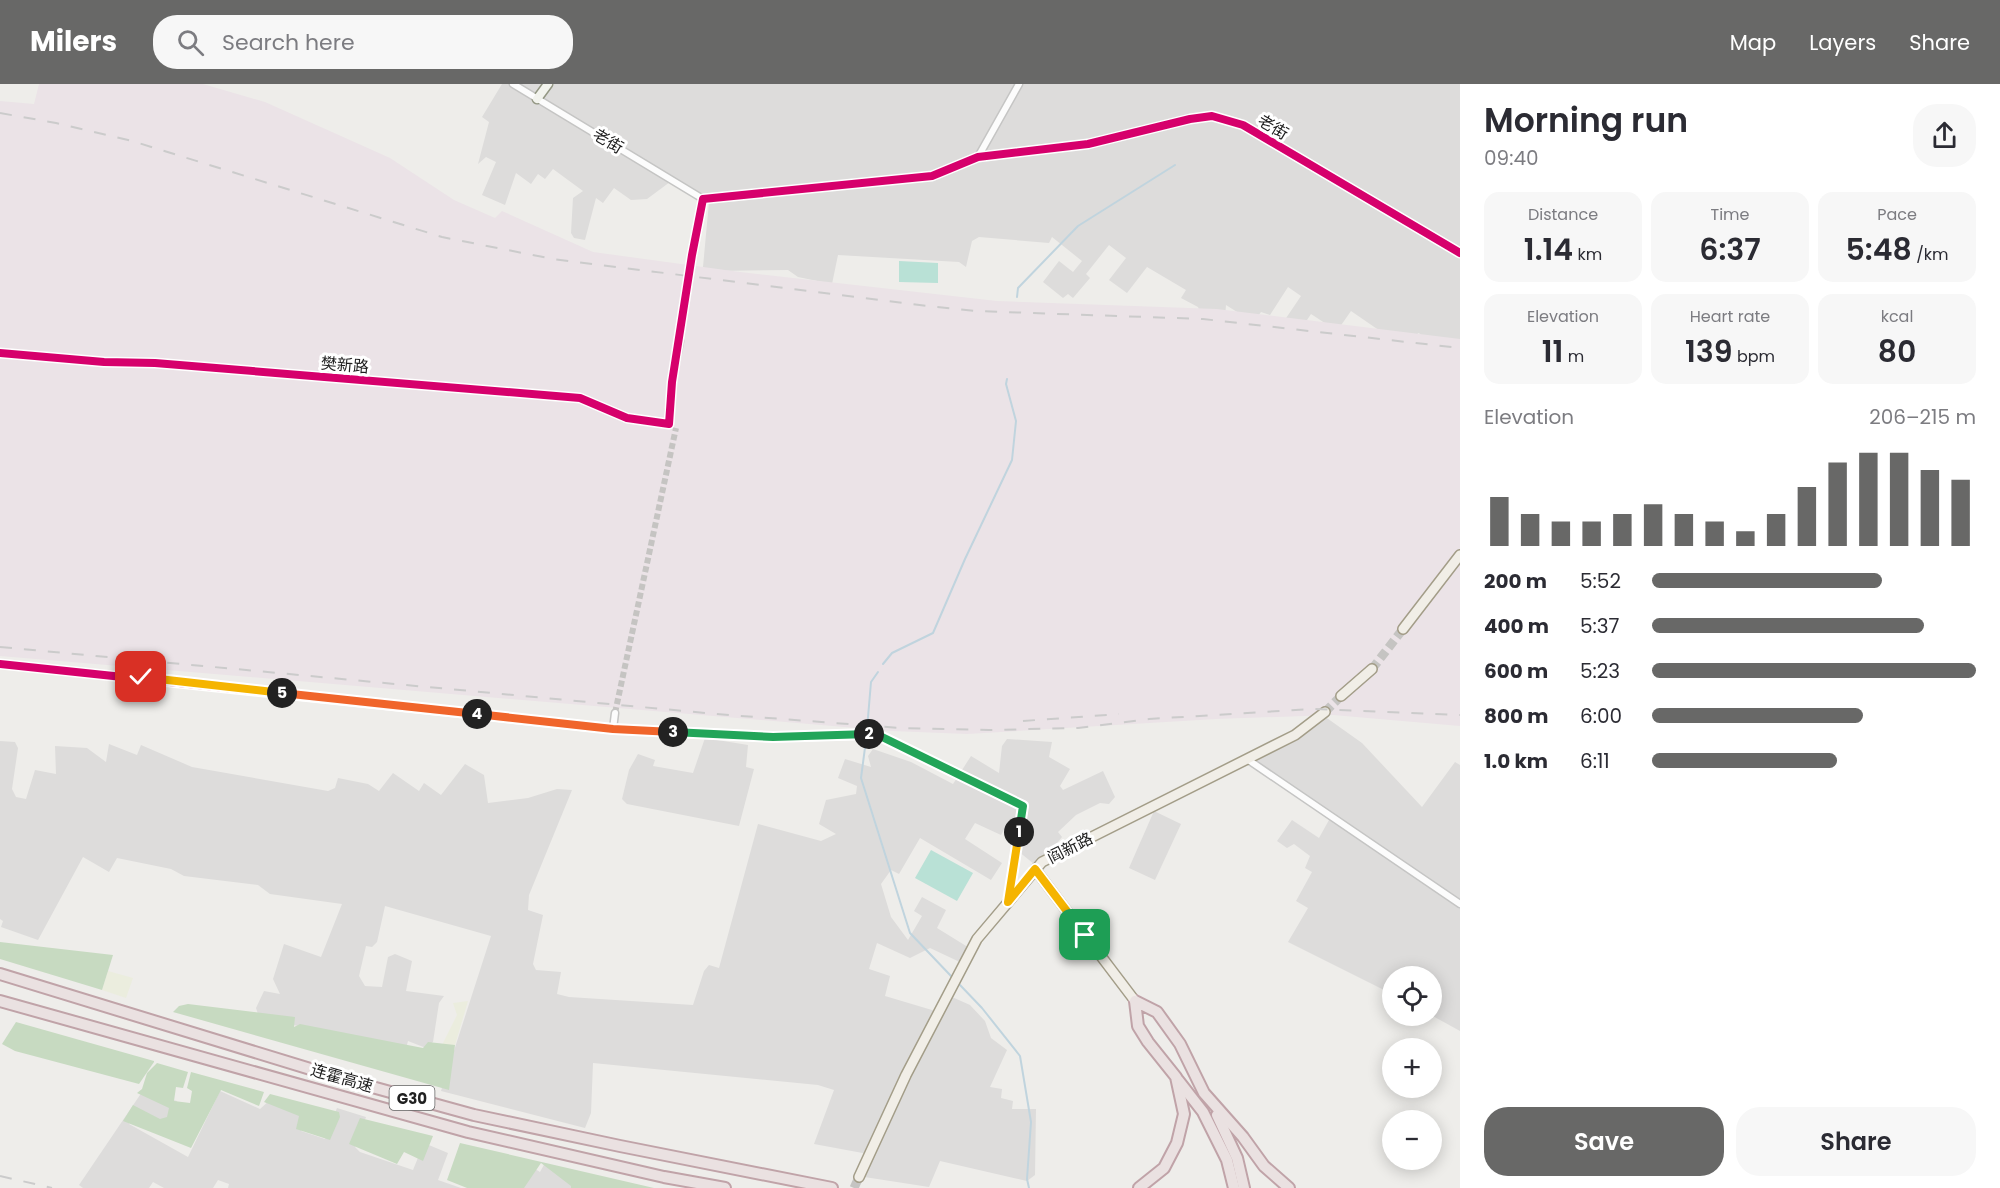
<!DOCTYPE html>
<meta charset="utf-8">
<style>
body{margin:0;font-family:Poppins,"Noto Sans SC",sans-serif;background:#f7f7f7;color:#2b2b33;height:100vh;display:flex;flex-direction:column;font-size:22px;white-space:nowrap}
*{box-sizing:border-box;margin:0}
p{font-size:20px;color:#7c7c81}
.icon{flex:none;width:33px;height:33px;fill:none;stroke:currentColor;stroke-width:2;stroke-linecap:round;stroke-linejoin:round}
.map{position:relative;flex:1;overflow:hidden}
.sheet{display:flex;flex-direction:column;background:#fff;width:540px}
.sheet>*{flex:none}
.tools{position:absolute;left:1382px;top:882px;display:grid;gap:12px}
.tools a{display:grid;place-items:center;width:60px;height:60px;border-radius:50%;background:#fff;box-shadow:0 3px 15px #0003;font-size:30px}
.pin{position:absolute;display:grid;place-items:center;width:51px;height:51px;color:#fff;margin:-26px;border-radius:12px;box-shadow:0 3px 9px #0006}
.km{position:absolute;width:30px;height:30px;margin:-15px;border-radius:50%;background:#222;color:#fff;font-size:16px;line-height:30px;text-align:center}
.round{display:grid;place-items:center;flex:none;width:63px;height:63px;border-radius:24px;background:#f7f7f7}
.head{display:flex;align-items:center;justify-content:space-between;height:102px;padding:0 24px}
h1{font-size:33px;font-weight:600;line-height:45px}
.figures{display:grid;grid-template-columns:repeat(3,1fr);gap:9px;height:102px;padding:6px 24px}
.figures div{display:grid;align-content:center;border-radius:15px;background:#f7f7f7;text-align:center}
.figures b{font-size:30px;font-weight:600}
.figures small{font-size:16px;font-weight:400}
.figures p{font-size:16px}
.chart{height:168px;padding:12px 24px}
.chart p{display:flex;justify-content:space-between}
.chart svg{width:100%;height:108px;margin-top:6px;stroke:#686867;stroke-width:6}
.primary-button{display:flex;gap:12px;margin-top:auto;padding:12px 24px}
.primary-button a{flex:1;height:69px;border-radius:24px;background:#686867;color:#fff;font-size:24px;font-weight:600;line-height:69px;text-align:center}
.primary-button a+a{background:#f7f7f7;color:#2b2b33}
ul{padding:0 24px;list-style:none;font-size:20px}
li{display:grid;grid-template-columns:96px 72px 1fr;align-items:center;height:45px}
li i{height:15px;border-radius:8px;background:#686867}
header{display:flex;align-items:center;gap:36px;box-sizing:border-box;height:84px;padding:0 30px;background:#686867;color:#fff}
header strong{font-size:28px}
nav{display:flex;gap:33px;margin-inline-start:auto;font-size:21px}
.search{width:420px;height:54px;background:#f7f7f7;display:flex;align-items:center;gap:15px;box-sizing:border-box;padding:0 21px;border-radius:24px;color:#7c7c81;font-size:22px}
main{display:flex;flex:1;min-height:0}
.map>svg:first-child{display:block}
.residential{fill:#dddcdb}
.industrial{fill:#ebe3e7}
.farmland{fill:#ebedde}
.forest{fill:#c7dac1}
.pitch{fill:#b9e1d6}
.lines{fill:none;stroke-linecap:round;stroke-linejoin:round}
.stream{stroke:#c0d4de;stroke-width:2}
.street-tunnel{stroke:#c5c4c2;stroke-width:6;stroke-dasharray:6 3;stroke-linecap:butt}
.primary-tunnel{stroke:#c5c4c2;stroke-width:9;stroke-dasharray:9 4.5;stroke-linecap:butt}
.street-casing{stroke:#c5c5c4;stroke-width:9}
.secondary-casing{stroke:#939783;stroke-width:11}
.primary-casing{stroke:#a39d88;stroke-width:12}
.highway-casing{stroke:#c0a3a8;stroke-width:14}
.street{stroke:#fcfcfc;stroke-width:6}
.secondary{stroke:#f2f3ed;stroke-width:8}
.primary{stroke:#f1eee7;stroke-width:9}
.highway{stroke:#eae1e1;stroke-width:10}
.rail{stroke:#cbcbcb;stroke-width:2;stroke-dasharray:12 12;stroke-linecap:butt}
.cycleway-casing{stroke:#fff;stroke-width:11}
.cycleway{stroke:#d6006c;stroke-width:8}
.split-1-casing{stroke:#fff;stroke-width:12}
.split-2-casing{stroke:#fff;stroke-width:12}
.split-3-casing{stroke:#fff;stroke-width:12}
.split-4-casing{stroke:#fff;stroke-width:12}
.split-5-casing{stroke:#fff;stroke-width:12}
.split-6-casing{stroke:#fff;stroke-width:12}
.split-1{stroke:#f5b400;stroke-width:8}
.split-2{stroke:#22a559;stroke-width:8}
.split-3{stroke:#22a559;stroke-width:8}
.split-4{stroke:#f0652b;stroke-width:8}
.split-5{stroke:#f0652b;stroke-width:8}
.split-6{stroke:#f5b400;stroke-width:8}
.labels{text-anchor:middle;dominant-baseline:central;stroke-width:6;stroke-linejoin:round;paint-order:stroke}
.shield{fill:#fff;stroke:#636363;stroke-width:1.5}
.shield-label{font-size:15px;font-weight:bold;fill:#202020}
.street-label{font-size:16px;fill:#202020;stroke:#fff}
</style>
<header>
<strong>Milers</strong>
<div class="search"><svg class="icon" aria-label="search" viewBox="0 0 24 24"><circle cx="10" cy="10" r="6"/><path d="M15 15l6 6"/></svg>Search here</div>
<nav><a>Map</a><a>Layers</a><a>Share</a></nav>
</header>
<main>
<div class="map">
<svg width="1460" height="1104" viewBox="0 0 1460 1104">
<rect width="100%" height="100%" fill="#eeedea"/>
<g class="residential">
<polygon points="502,0 1460,0 1460,267 1424,255 1419,249 1407,255 1383,249 1351,227 1337,247 1311,230 1299,248 1280,243 1301,212 1288,203 1270,231 1261,228 1258,232 1245,233 1226,221 1225,234 1203,235 1198,223 1181,214 1186,206 1147,183 1127,209 1109,196 1126,174 1109,161 1086,190 1090,194 1073,214 1068,210 1063,214 1043,198 1059,177 1073,188 1082,177 1052,153 1049,159 979,153 972,157 966,183 959,178 838,171 832,200 798,193 788,186 709,187 703,183 709,118 674,95 647,115 631,116 614,104 603,119 596,114 585,156 574,154 571,149 573,114 583,107 553,85 545,95 538,90 531,100 516,89 505,121 482,111 496,78 486,73 478,80 489,38 482,33"/>
<polygon points="1324,632 1362,659 1422,723 1455,678 1460,681 1460,947 1431,931 1431,892 1392,892 1392,910 1288,858 1308,824 1296,817 1312,788 1305,784 1310,772 1294,760 1287,764 1277,757 1292,736 1319,754 1329,736 1263,686 1254,671"/>
<polygon points="705,654 748,661 746,683 754,685 739,742 627,720 622,715 629,686 638,670 655,676 653,682 693,689"/>
<polygon points="1007,655 1052,658 1049,673 1070,685 1060,702 1063,706 1103,687 1115,713 1109,720 1100,719 1076,731 1058,748 1062,753 1053,764 1034,780 1018,767 1023,758 1006,742 1001,751 975,739 965,755 1002,779 991,796 920,754 899,790 891,786 881,800 891,833 908,856 922,832 914,827 922,813 946,826 937,844 971,865 964,880 930,864 910,874 877,859 869,885 890,892 885,912 942,929 952,913 970,921 985,937 991,954 1007,966 990,1003 1002,1005 1001,1014 1013,1017 1012,1025 1036,1025 1035,1091 1027,1097 940,1077 929,1103 858,1092 868,1070 814,1060 834,1006 818,1001 593,979 591,1029 585,1044 441,1007 491,852 385,822 377,858 372,863 366,862 359,892 365,902 382,903 388,873 395,870 412,877 406,907 444,912 439,919 433,958 426,964 408,957 405,968 299,942 260,936 256,924 264,907 280,910 273,895 284,860 321,873 342,820 270,810 258,801 184,792 171,785 117,774 109,788 83,773 38,856 1,843 3,837 0,835 0,657 15,658 18,664 12,705 16,713 26,715 35,686 56,690 55,662 87,664 106,678 109,660 137,671 141,661 192,683 328,707 335,704 338,694 368,700 379,707 393,689 419,707 424,699 441,711 465,680 484,691 488,719 528,714 557,705 572,706 529,811 528,826 543,831 533,880 536,886 561,888 557,910 569,913 693,921 704,887 709,881 719,884 758,740 821,757 836,750 819,740 826,716 856,710 857,702 838,694 845,675 871,683 868,672 873,665 911,678 953,700 971,672 999,689 1002,662"/>
<polygon points="1154,727 1181,740 1155,796 1129,784"/>
<polygon points="220,1007 260,1025 271,1015 309,1031 301,1047 325,1055 337,1024 366,1033 355,1063 360,1068 413,1086 424,1059 448,1069 438,1096 461,1104 228,1104 229,1100 218,1096 213,1104 164,1104 153,1098 149,1104 83,1104 79,1101 142,1008 177,1017 165,1041 135,1028 129,1040 188,1073"/>
<polygon points="545,1079 574,1104 517,1104 532,1083 540,1088"/>
</g>
<polygon class="industrial" points="39,0 203,0 265,18 390,74 454,116 495,134 502,127 593,168 740,188 997,217 1217,225 1460,255 1460,642 1333,631 1216,635 967,650 892,647 0,572 0,17 34,20"/>
<g class="farmland">
<polygon points="108,887 133,894 126,914 102,906"/>
<polygon points="468,917 455,961 442,961 457,931 453,919"/>
</g>
<g class="forest">
<polygon points="0,858 113,871 102,906 0,875"/>
<polygon points="188,920 295,933 294,943 300,940 423,964 428,958 455,961 449,1006 173,928 179,922"/>
<polygon points="16,938 154,977 154,978 139,1000 15,967 2,960"/>
<polygon points="157,979 188,988 183,1004 176,1003 174,1017 190,1019 192,1007 187,1004 191,988 264,1008 259,1022 221,1006 191,1064 123,1037 133,1021 160,1035 167,1033 169,1024 137,1009 142,1005 147,989"/>
<polygon points="270,1010 339,1028 340,1033 330,1056 296,1045 299,1032 264,1018"/>
<polygon points="360,1034 433,1052 423,1077 404,1068 397,1080 349,1060"/>
<polygon points="460,1059 654,1104 571,1104 571,1102 541,1079 524,1104 467,1104 447,1096"/>
</g>
<g class="pitch">
<polygon points="899,177 938,179 938,199 899,198"/>
<polygon points="931,766 973,789 957,817 915,794"/>
</g>
<g class="lines">
<g class="stream">
<polyline points="1017,213 1018,204 1078,142 1175,81"/>
<polyline points="883,580 892,569 933,549 965,475 1012,376 1016,337 1006,300 1007,295"/>
<polyline points="867,645 871,598 878,588"/>
<polyline points="866,656 861,694 910,849 951,892"/>
<polyline points="960,901 982,924 1020,972 1031,1038 1027,1095 1029,1104"/>
</g>
<g class="street-tunnel">
<polyline points="680,257 692,171"/>
<polyline points="669,326 672,298"/>
<polyline points="615,629 676,344"/>
</g>
<g class="primary-tunnel">
<polyline points="1372,585 1403,545"/>
<polyline points="1325,628 1341,612"/>
<polyline points="854,1104 859,1093"/>
</g>
<g class="street-casing">
<g id="street">
<polyline points="513,0 703,115"/>
<polyline points="978,73 1019,0"/>
<polyline points="692,171 703,115 932,92 978,73 1088,60 1190,35 1212,32 1243,41 1460,169"/>
<polyline points="0,269 104,278 155,279 580,314 627,334 669,340 669,326"/>
<polyline points="672,298 680,257"/>
<polyline points="0,580 613,645 773,653 876,650 1023,722 1008,817"/>
<polyline points="613,645 615,629"/>
<polyline points="1247,675 1460,820"/>
</g>
</g>
<g class="secondary-casing">
<polyline id="secondary" points="537,15 548,0"/>
</g>
<g class="primary-casing">
<g id="primary">
<polyline points="1403,545 1460,471"/>
<polyline points="1341,612 1372,585"/>
<polyline points="1035,785 1135,917"/>
<polyline points="859,1093 906,991 977,855 1042,778 1295,651 1325,628"/>
</g>
</g>
<g class="highway-casing">
<g id="highway">
<polyline points="0,890 343,995 474,1031 620,1062 832,1104"/>
<polyline points="0,917 468,1048 664,1093 725,1104"/>
<polyline points="1178,996 1203,1028 1227,1076 1234,1104"/>
<polyline points="1217,1031 1237,1074 1244,1104"/>
<polyline points="1139,1104 1164,1084 1177,1059 1184,1030 1176,993 1148,958 1138,942 1135,917 1157,928 1180,960 1204,1009 1243,1053 1264,1082 1289,1104"/>
</g>
</g>
<use href="#street" class="street"/>
<use href="#secondary" class="secondary"/>
<use href="#primary" class="primary"/>
<use href="#highway" class="highway"/>
<g class="rail">
<polyline points="0,29 56,39 132,57 442,153 553,175 927,222 975,227 1203,235 1460,264"/>
<polyline points="0,563 716,630 900,644 989,646 1078,644 1149,635 1313,625 1460,631"/>
<polyline points="1023,637 1119,630"/>
<polyline points="0,1092 52,1104"/>
</g>
<g class="cycleway-casing">
<g id="cycleway">
<polyline points="0,269 104,278 155,279 580,314 627,334 669,340 672,298 692,171 703,115 932,92 978,73 1088,60 1190,35 1212,32 1243,41 1460,169"/>
<polyline points="0,580 613,645 773,653 876,650 1023,722 1008,818"/>
</g>
</g>
<use href="#cycleway" class="cycleway"/>
</g>
<g class="lines">
<g class="split-1-casing">
<polyline id="split-1" points="1019,748 1008,818 1035,785 1085,851"/>
</g>
<g class="split-2-casing">
<polyline id="split-2" points="869,650 876,650 1023,722 1019,748"/>
</g>
<g class="split-3-casing">
<polyline id="split-3" points="673,648 773,653 869,650"/>
</g>
<g class="split-4-casing">
<polyline id="split-4" points="477,630 613,645 673,648"/>
</g>
<g class="split-5-casing">
<polyline id="split-5" points="282,609 477,630"/>
</g>
<g class="split-6-casing">
<polyline id="split-6" points="141,593 282,609"/>
</g>
<use href="#split-1" class="split-1"/>
<use href="#split-2" class="split-2"/>
<use href="#split-3" class="split-3"/>
<use href="#split-4" class="split-4"/>
<use href="#split-5" class="split-5"/>
<use href="#split-6" class="split-6"/>
</g>
<g class="labels">
<rect class="shield" x="389.5" y="1002" width="45" height="24" rx="4.5"/>
<g class="shield-label">
<text x="412" y="1014">G30</text>
</g>
<g class="street-label">
<text transform="translate(1273 43) rotate(31)">老街</text>
<text transform="translate(608 57) rotate(31)">老街</text>
<text transform="translate(345 281) rotate(5)">樊新路</text>
<text transform="translate(1070 764) rotate(-27)">阎新路</text>
<text transform="translate(342 994) rotate(16)">连霍高速</text>
</g>
</g>
</svg>
<div class="tools">
<a><svg class="icon" aria-label="locate" viewBox="0 0 24 24"><circle cx="12" cy="12" r="6"/><path d="M12 2v4M12 18v4M2 12h4M18 12h4"/></svg></a>
<a>+</a>
<a>−</a>
</div>
<div class="pin" style="left:1085px;top:851px;background:#1e9e55"><svg class="icon" aria-label="arrive" viewBox="0 0 24 24"><path d="M6 21V4h12l-3 4 3 4H6"/></svg></div>
<div class="pin" style="left:141px;top:593px;background:#d93025"><svg class="icon" aria-label="check" viewBox="0 0 24 24"><path d="M5 12l5 5 9-10"/></svg></div>
<b class="km" style="left:1019px;top:748px">1</b>
<b class="km" style="left:869px;top:650px">2</b>
<b class="km" style="left:673px;top:648px">3</b>
<b class="km" style="left:477px;top:630px">4</b>
<b class="km" style="left:282px;top:609px">5</b>
</div>
<section class="sheet">
<div class="head"><div><h1>Morning run</h1><p>09:40</p></div><a class="round"><svg class="icon" aria-label="share" viewBox="0 0 24 24"><path d="M12 15V3M7 8l5-5 5 5M5 13v7h14v-7"/></svg></a></div>
<div class="figures">
<div><p>Distance</p><b>1.14<small> km</small></b></div>
<div><p>Time</p><b>6:37</b></div>
<div><p>Pace</p><b>5:48<small> /km</small></b></div>
</div>
<div class="figures">
<div><p>Elevation</p><b>11<small> m</small></b></div>
<div><p>Heart rate</p><b>139<small> bpm</small></b></div>
<div><p>kcal</p><b>80</b></div>
</div>
<div class="chart"><p><span>Elevation</span>206–215 m</p>
<svg viewBox="0 0 160 44" preserveAspectRatio="none"><path d="M5 44V24M15 44V31M25 44V34M35 44V34M45 44V31M55 44V27M65 44V31M75 44V34M85 44V38M95 44V31M105 44V20M115 44V10M125 44V6M135 44V6M145 44V13M155 44V17"/></svg>
</div>
<ul>
<li><b>200 m</b>5:52<i style="width:71%"></i></li>
<li><b>400 m</b>5:37<i style="width:84%"></i></li>
<li><b>600 m</b>5:23<i style="width:100%"></i></li>
<li><b>800 m</b>6:00<i style="width:65%"></i></li>
<li><b>1.0 km</b>6:11<i style="width:57%"></i></li>
</ul>
<div class="primary-button"><a>Save</a><a>Share</a></div>
</section>
</main>
